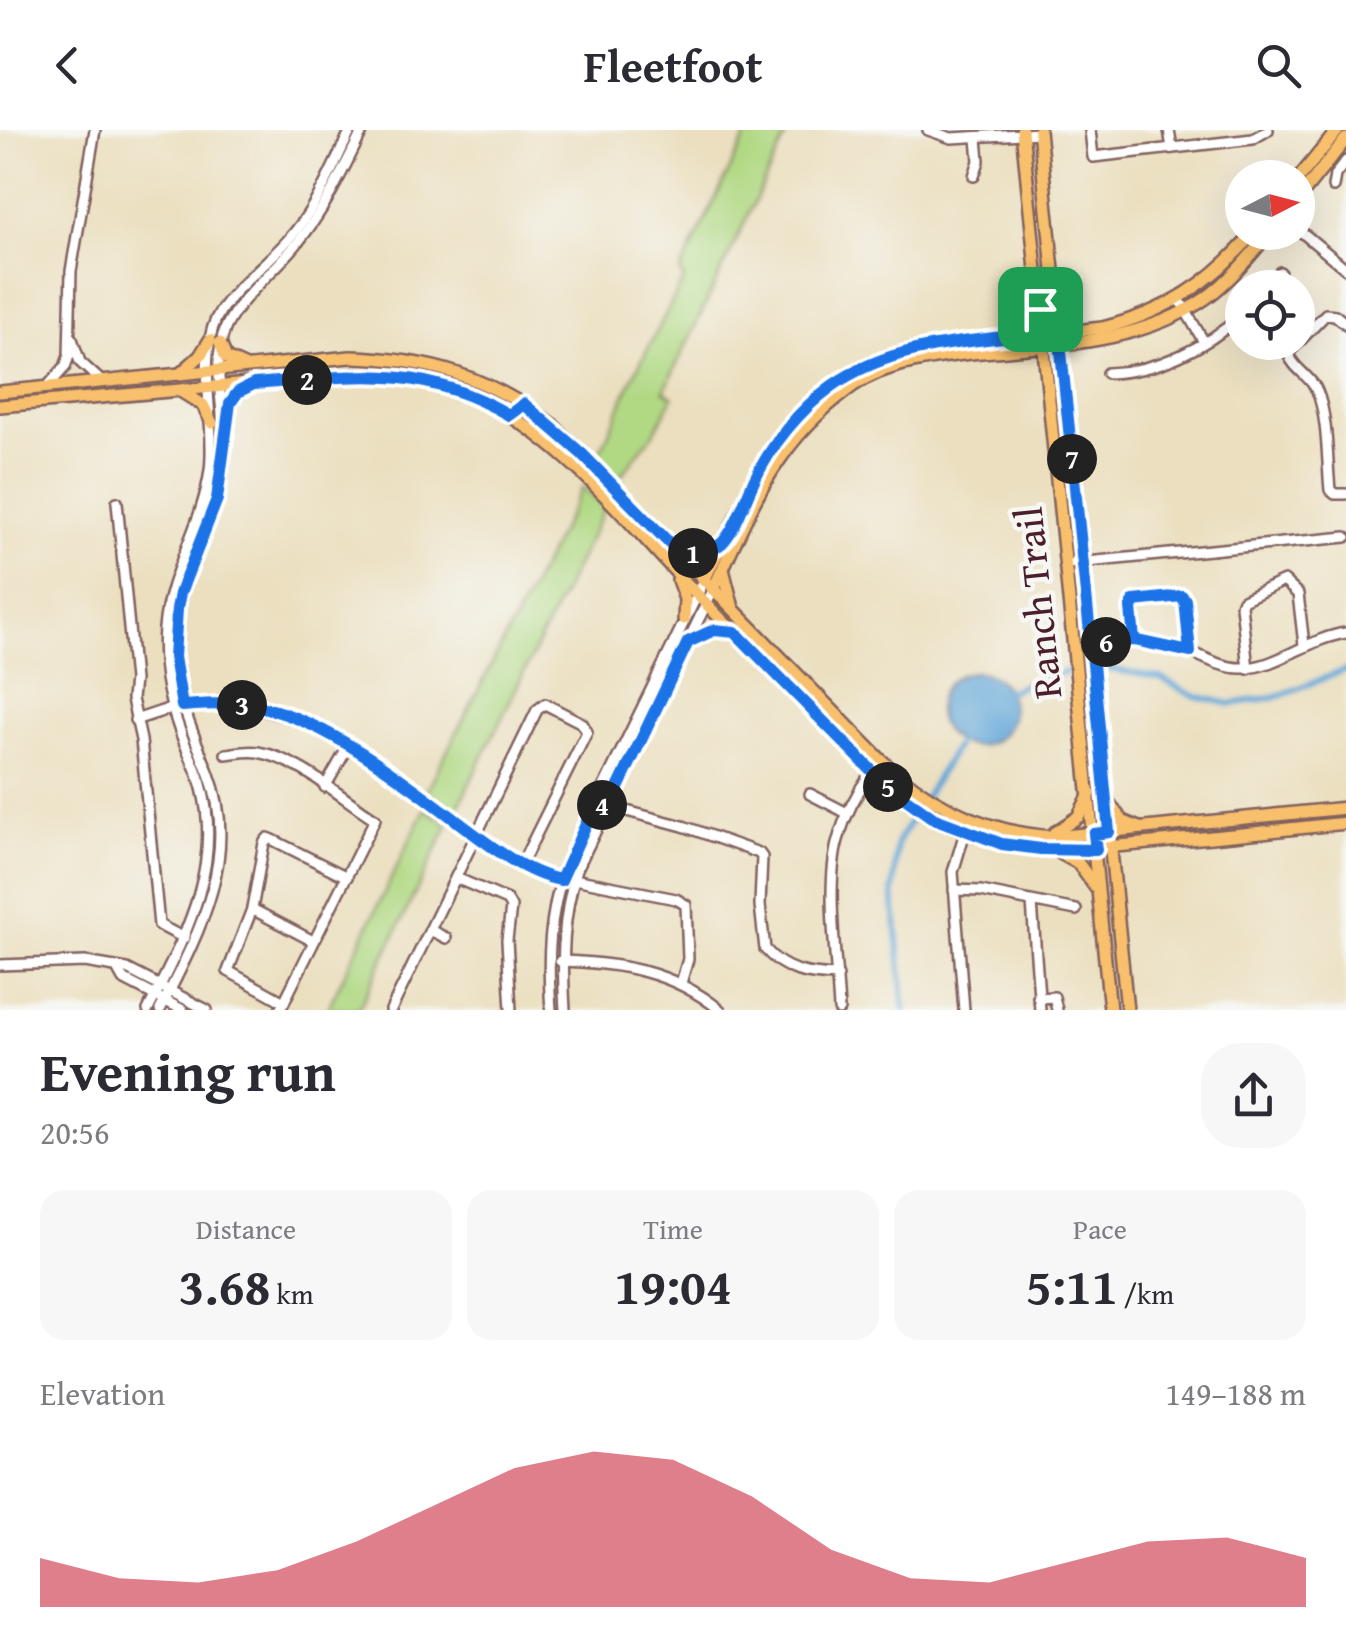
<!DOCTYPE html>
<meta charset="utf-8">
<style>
body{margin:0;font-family:"Gentium Book Plus",serif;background:#f7f7f7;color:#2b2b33;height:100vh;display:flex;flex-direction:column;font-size:38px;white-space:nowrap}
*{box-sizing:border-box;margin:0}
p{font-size:32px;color:#7c7c81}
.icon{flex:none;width:55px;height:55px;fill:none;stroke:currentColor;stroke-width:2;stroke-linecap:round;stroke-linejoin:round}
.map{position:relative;height:880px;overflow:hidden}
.side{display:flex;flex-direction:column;background:#fff;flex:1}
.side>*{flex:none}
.needle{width:65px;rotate:84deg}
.fabs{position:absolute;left:1225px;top:30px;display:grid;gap:20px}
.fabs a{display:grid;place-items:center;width:90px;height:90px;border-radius:50%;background:#fff;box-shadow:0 10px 40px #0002;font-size:50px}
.pin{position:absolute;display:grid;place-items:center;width:85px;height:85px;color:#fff;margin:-42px;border-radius:20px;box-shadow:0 5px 15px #0006}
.km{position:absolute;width:50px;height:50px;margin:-25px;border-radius:50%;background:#222;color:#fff;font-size:28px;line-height:50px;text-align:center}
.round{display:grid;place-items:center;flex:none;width:105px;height:105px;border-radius:40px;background:#f7f7f7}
.overview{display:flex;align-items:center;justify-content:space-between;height:170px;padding:0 40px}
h1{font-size:55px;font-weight:700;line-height:75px}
.metrics{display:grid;grid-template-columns:repeat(3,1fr);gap:15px;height:170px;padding:10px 40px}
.metrics div{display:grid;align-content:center;border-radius:25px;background:#f7f7f7;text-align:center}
.metrics b{font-size:50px;font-weight:700}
.metrics small{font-size:28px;font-weight:400}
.metrics p{font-size:28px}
.chart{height:280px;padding:20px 40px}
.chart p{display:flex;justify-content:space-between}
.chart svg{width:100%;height:180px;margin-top:10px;fill:#d1495b;opacity:.7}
header{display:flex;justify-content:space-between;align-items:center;height:130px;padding:0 40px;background:#fff;font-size:45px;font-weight:700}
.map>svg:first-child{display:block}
.green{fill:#b1d984;stroke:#7e7c58;stroke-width:2.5}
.water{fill:#61a6d7;stroke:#566281;stroke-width:2.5}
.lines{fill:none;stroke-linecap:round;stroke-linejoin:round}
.canal{stroke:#61a6d7;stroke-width:6}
.minor-casing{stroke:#82625f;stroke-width:14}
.major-casing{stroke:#82625f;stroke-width:16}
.minor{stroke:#fff;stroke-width:9}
.major{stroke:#f8bf6c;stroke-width:11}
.route-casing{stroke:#fff;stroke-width:20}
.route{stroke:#1a73e8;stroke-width:12}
.labels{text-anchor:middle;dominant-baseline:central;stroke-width:9;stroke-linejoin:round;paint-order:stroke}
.street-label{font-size:40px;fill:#4a1f2b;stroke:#f6f6f2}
</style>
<header><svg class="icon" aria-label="back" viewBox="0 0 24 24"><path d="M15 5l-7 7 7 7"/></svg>Fleetfoot<svg class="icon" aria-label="search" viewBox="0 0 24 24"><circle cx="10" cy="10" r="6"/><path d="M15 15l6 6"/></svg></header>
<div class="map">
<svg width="1346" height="880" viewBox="0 0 1346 880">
<rect width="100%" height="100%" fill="#f6f6f2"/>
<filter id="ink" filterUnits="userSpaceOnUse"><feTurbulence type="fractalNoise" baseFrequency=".01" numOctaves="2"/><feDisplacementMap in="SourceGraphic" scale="20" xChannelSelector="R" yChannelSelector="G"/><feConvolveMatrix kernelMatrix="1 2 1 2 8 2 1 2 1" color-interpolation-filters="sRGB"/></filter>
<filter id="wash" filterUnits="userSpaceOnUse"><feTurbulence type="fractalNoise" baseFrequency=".0048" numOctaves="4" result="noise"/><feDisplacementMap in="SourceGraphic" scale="40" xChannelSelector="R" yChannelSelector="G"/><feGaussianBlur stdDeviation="2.25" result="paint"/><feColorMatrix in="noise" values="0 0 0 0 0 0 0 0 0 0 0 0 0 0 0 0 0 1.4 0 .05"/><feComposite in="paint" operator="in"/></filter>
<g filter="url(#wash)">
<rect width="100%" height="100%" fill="#ebdfbf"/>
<g class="green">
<polygon points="749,0 789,0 664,261 673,267 654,303 617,350 593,326 603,316 633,247 684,149 680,142"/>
<polygon points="583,357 604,379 454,685 425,664"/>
<polygon points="425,679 448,694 446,700 358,880 327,880"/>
</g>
<circle class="water" cx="975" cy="579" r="37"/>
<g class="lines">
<g class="canal">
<polyline points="1109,539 1160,548 1192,565 1230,574 1275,567 1346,540"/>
<polyline points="1003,564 1045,545 1068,542"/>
<polyline points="905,880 893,762 897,713 961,608"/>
</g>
</g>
</g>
<g filter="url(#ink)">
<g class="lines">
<g class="minor-casing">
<g id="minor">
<polyline points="928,0 951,8 1040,3"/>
<polyline points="1090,0 1093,27 1253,9 1268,0"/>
<polyline points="1169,0 1172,18"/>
<polyline points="974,46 979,31 977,8"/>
<polyline points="1333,57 1335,45 1346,31"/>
<polyline points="1298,99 1346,139"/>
<polyline points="1272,158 1280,142"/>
<polyline points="1179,169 1204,212"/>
<path d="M1346,194L1335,185L1326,184L1288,223C1293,239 1311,246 1317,261C1328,287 1327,331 1330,360L1335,364H1346"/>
<polyline points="72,209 80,232 102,252"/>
<path d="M1107,243C1157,242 1205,218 1242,185"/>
<polyline points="47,257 65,237 69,226 71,141 95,0"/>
<polyline points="117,372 134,550 132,569 141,610 159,795 184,808"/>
<polyline points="1066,434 1346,407"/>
<polyline points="1134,510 1131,478 1135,471 1181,466 1185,470 1190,522"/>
<path d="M1091,513C1121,511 1148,510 1177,517C1199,523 1219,539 1243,538C1276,538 1309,508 1346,503"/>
<polyline points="1248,539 1241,475 1243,470 1284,451 1298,464 1304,515"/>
<path d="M135,590C152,585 170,577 187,575C296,564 378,632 461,694C489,715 526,743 561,750"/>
<path d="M226,624C236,623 248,620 258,622C299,629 340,667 375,689L280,880"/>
<polyline points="325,657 348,617"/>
<polyline points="810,664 847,683"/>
<path d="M604,675L683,696L759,723L762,727L760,775L765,819C785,842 808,845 838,846"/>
<polyline points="456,748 507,770 511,777 507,810 511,880"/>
<polyline points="574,749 676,769 686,775 688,829 681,853"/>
<polyline points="954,760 981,761 1076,780"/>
<polyline points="1032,773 1040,880"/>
<polyline points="252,779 313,811"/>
<polyline points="430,800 446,808"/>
<path d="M560,831C620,833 673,841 720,880"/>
<polyline points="0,835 85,832 127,839 207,880"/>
<polyline points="118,840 123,849 183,880"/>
<polyline points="1038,868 1054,867 1057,880"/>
<polyline points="284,872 228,841 252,779 264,713 268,708 273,710 347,747"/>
<path d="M148,880C183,809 223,740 202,658C198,641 189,625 183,609C169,574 161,537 164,498C169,442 203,395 210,340C216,294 197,231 216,189C231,159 265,136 287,111C316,80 332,38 351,0"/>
<path d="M160,880C197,807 241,727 209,644C191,598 171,556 174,506C178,446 214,398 223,340C230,296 208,237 226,197C242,164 277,140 299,111C326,78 344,38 363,0"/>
<polyline points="391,880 537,580 545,574 582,593 587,602 522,733"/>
<path d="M551,880C547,825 549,788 565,736L704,451"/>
<path d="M565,880C562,830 562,787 577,739L713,460"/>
<path d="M839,880C837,831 825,756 838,710C845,685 857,662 872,641"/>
<polyline points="964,880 953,742 965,702"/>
</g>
</g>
<g class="major-casing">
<g id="major">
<polyline points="1022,0 1110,880"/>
<polyline points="1039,0 1127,880"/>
<polyline points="1298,49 1338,0"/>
<polyline points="1298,69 1346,9"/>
<polyline points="220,213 226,228 244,236"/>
<polyline points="180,244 200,226 210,210"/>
<path d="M0,262L350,227C430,229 489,247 553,295L880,629C929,675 986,703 1054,707L1346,678"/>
<polyline points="182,262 203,275 212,293"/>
<path d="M0,276L350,245C408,245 459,253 509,285C580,329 634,399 691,458C754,524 820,588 884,653C976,732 1067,722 1179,710C1235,705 1290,699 1346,693"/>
<path d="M224,301C228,279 230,266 250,256"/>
<polyline points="678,423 700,423 720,414"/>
<polyline points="723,439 733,478"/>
<polyline points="678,450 685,469 684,489"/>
<path d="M704,451C713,430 725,410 735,389C780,299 811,252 911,220L1102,198C1165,183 1213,152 1254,102"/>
<path d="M713,460C751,379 772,316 847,260C879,235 924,229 963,224C1044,215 1136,217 1206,168C1231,150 1250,126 1270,102"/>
<polyline points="688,512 713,500 735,502"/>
<polyline points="1109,673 1122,691 1139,698"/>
<polyline points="1054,703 1078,687 1090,664"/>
<polyline points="1060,723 1078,733 1096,758"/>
</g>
</g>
<use href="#minor" class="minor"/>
<use href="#major" class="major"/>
</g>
</g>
<g class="lines" filter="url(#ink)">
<g class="route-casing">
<path id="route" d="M1040,179L1036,194L1024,205C958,212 888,216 832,256C799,280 771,315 754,351C745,369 736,399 722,413C709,424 693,423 678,422L582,324L524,274L509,285C417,232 354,246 254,254L238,262L230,273L217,369L180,463L177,479L174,527L182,576C209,574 238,572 265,578C330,593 408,654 461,694C489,715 526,744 561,750L596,672L609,677L688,512L714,500L735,502L884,653L933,688L1002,714L1041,719L1096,720L1094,704L1109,702L1091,513L1134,510L1131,478L1134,471L1182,466L1185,470L1190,522L1134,510L1096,513H1091L1059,202L1043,204L1040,179"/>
</g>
<use href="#route" class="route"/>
</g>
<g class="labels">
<g class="street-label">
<text transform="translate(1037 473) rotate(-96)">Ranch Trail</text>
</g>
</g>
</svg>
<div class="fabs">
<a><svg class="needle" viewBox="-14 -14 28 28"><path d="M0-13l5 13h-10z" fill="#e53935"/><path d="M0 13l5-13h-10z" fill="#7c7c81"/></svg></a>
<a><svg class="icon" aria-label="locate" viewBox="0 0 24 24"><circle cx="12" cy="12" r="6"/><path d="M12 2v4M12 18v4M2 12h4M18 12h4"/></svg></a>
</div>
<div class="pin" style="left:1040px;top:179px;background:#1e9e55"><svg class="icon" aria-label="arrive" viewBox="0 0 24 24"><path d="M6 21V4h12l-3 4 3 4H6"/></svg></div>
<b class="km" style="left:693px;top:423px">1</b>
<b class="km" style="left:307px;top:250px">2</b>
<b class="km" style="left:242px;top:575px">3</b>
<b class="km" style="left:602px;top:675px">4</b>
<b class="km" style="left:888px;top:657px">5</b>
<b class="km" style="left:1106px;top:512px">6</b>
<b class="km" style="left:1072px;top:329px">7</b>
</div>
<section class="side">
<div class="overview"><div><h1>Evening run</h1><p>20:56</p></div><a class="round"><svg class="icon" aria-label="share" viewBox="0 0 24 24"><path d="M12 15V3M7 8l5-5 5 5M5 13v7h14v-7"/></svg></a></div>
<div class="metrics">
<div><p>Distance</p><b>3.68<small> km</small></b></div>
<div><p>Time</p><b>19:04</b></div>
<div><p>Pace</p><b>5:11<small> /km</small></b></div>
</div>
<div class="chart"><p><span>Elevation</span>149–188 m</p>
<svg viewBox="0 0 160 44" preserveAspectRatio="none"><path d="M0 44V32L10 37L20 38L30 35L40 28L50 19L60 10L70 6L80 8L90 17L100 30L110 37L120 38L130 33L140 28L150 27L160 32V44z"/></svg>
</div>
</section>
